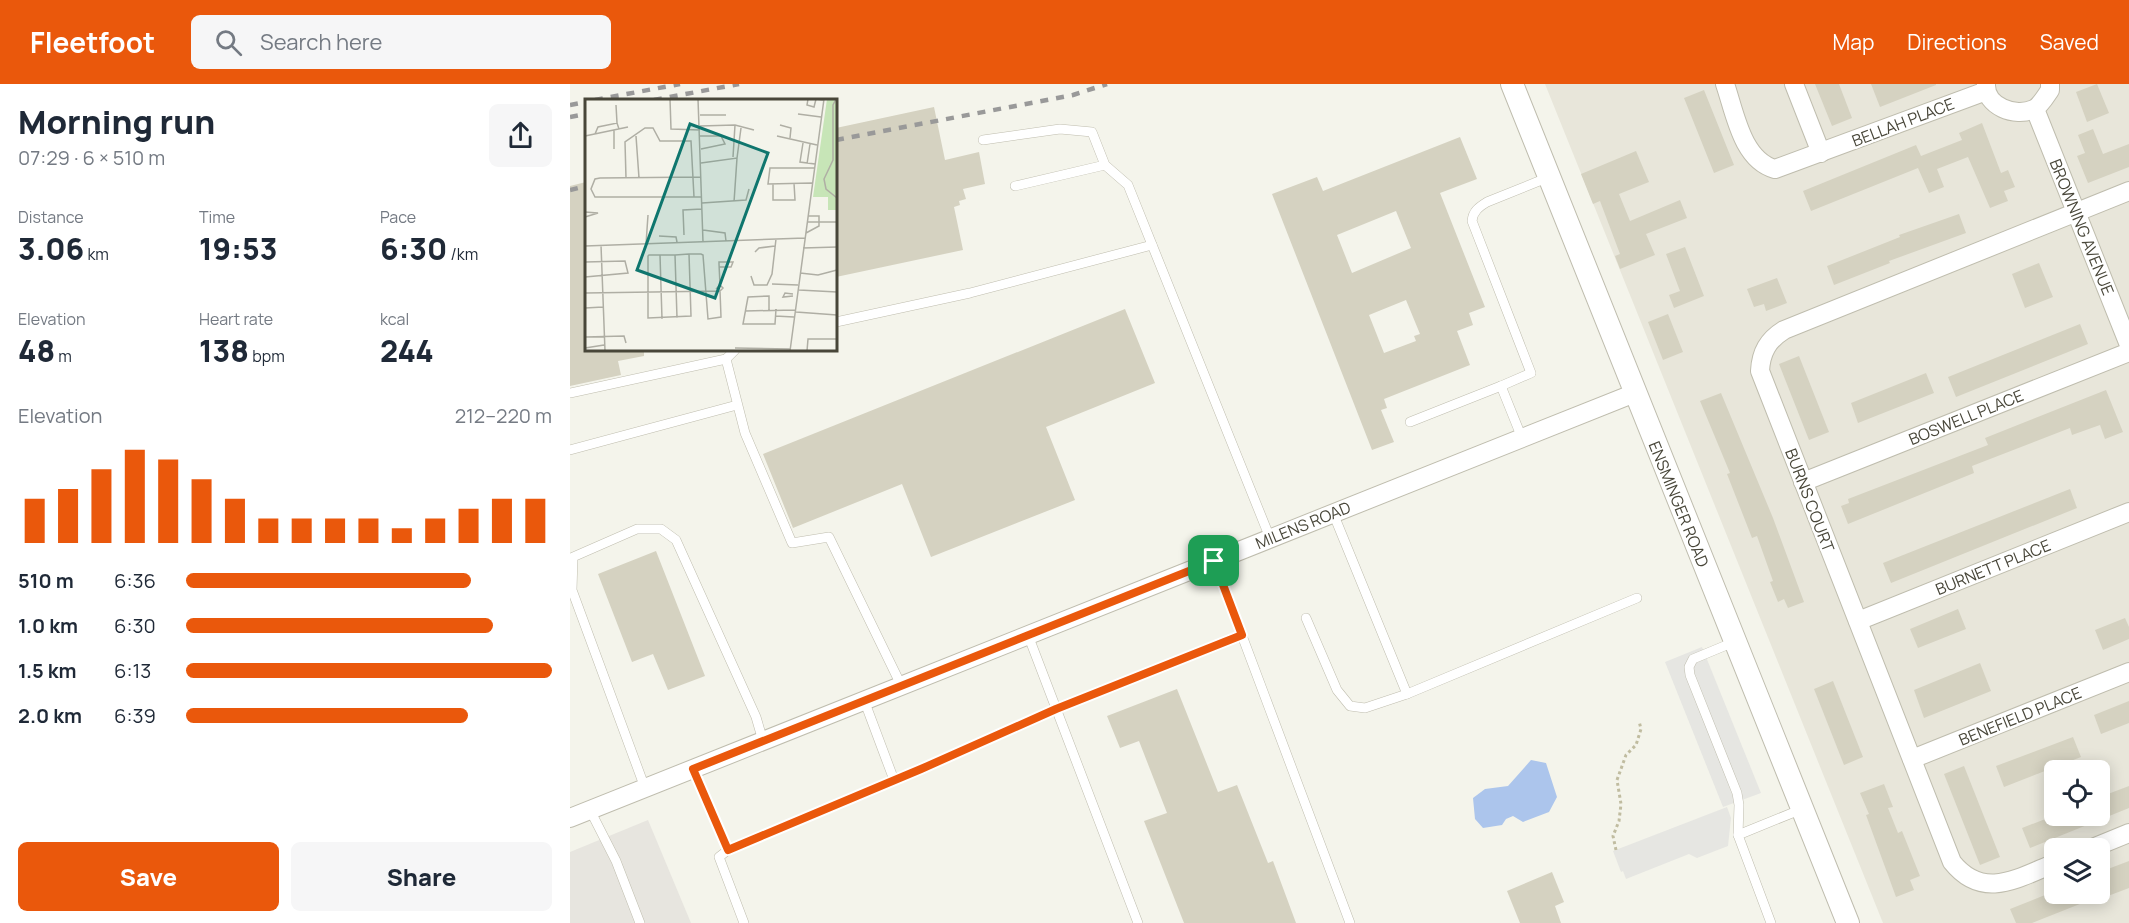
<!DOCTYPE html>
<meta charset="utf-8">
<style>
body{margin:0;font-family:Manrope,sans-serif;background:#f6f6f7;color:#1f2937;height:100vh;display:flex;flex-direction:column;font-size:22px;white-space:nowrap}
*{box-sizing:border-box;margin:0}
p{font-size:20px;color:#747a83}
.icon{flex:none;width:33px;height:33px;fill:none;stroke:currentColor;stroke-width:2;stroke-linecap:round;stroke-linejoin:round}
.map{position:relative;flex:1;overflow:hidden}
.sheet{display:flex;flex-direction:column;background:#fff;width:570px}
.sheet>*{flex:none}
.controls{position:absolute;left:1474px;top:676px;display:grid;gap:12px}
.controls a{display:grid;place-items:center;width:66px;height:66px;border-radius:9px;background:#fff;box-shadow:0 3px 15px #0003;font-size:30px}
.pin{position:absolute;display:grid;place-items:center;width:51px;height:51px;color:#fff;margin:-26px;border-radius:12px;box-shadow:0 3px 9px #0006}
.round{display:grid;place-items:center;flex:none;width:63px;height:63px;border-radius:9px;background:#f6f6f7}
.head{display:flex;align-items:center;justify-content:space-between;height:102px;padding:0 18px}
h1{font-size:33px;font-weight:800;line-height:45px}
.figures{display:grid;grid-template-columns:repeat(3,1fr);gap:9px;height:102px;padding:6px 18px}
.figures div{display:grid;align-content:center}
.figures b{font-size:30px;font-weight:800}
.figures small{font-size:16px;font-weight:400}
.figures p{font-size:16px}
.chart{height:168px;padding:12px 18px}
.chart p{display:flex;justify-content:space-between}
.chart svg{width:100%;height:108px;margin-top:6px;stroke:#ea580c;stroke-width:6}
.action{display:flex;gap:12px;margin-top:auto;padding:12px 18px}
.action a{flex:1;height:69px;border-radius:9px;background:#ea580c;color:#fff;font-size:24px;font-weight:800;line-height:69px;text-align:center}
.action a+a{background:#f6f6f7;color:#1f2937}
ul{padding:0 18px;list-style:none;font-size:20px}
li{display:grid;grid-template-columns:96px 72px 1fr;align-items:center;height:45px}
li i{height:15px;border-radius:8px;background:#ea580c}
header{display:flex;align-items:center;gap:36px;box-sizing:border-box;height:84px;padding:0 30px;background:#ea580c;color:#fff}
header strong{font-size:28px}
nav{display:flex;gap:33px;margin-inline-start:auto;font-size:21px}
.search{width:420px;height:54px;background:#f6f6f7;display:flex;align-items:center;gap:15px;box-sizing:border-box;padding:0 21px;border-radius:9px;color:#747a83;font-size:22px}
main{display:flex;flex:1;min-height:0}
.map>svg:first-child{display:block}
.residential{fill:#e8e6da;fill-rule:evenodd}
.industrial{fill:#e7e5df}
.parking{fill:#e6e6e2}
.water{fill:#acc5ec}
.building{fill:#d5d2c1;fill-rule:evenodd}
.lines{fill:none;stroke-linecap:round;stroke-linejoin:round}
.service-casing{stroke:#bfbdae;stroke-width:10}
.minor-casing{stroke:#bfbdae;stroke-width:20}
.tertiary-casing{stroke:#bfbdae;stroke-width:24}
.path{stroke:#c0bca0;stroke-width:3;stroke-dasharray:3 3;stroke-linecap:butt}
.service{stroke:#fff;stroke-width:9}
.minor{stroke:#fff;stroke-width:18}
.tertiary{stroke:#fff;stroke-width:22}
.rail{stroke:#999;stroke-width:4.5;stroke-dasharray:8 8;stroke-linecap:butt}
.route-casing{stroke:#fff;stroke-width:12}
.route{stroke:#ea580c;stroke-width:8}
.labels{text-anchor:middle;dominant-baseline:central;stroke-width:4.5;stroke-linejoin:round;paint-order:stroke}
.street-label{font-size:16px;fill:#484639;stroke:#fff}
.inset-road{fill:none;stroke:#afaea4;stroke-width:1.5}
.view{fill:#0f766e;fill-opacity:0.15;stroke:#0f766e;stroke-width:3}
.inset-edge{fill:none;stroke:#484639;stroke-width:3}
</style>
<header>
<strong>Fleetfoot</strong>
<div class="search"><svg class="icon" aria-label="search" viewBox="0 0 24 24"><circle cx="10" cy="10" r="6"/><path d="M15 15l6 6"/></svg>Search here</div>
<nav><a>Map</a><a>Directions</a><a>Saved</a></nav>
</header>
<main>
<section class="sheet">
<div class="head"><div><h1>Morning run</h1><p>07:29 · 6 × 510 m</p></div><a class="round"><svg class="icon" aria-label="share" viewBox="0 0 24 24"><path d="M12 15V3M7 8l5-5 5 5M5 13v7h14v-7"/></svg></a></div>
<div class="figures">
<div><p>Distance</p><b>3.06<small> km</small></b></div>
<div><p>Time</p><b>19:53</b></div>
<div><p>Pace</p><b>6:30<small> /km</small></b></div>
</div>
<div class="figures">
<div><p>Elevation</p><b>48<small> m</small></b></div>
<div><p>Heart rate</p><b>138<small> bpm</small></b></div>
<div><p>kcal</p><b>244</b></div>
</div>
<div class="chart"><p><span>Elevation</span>212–220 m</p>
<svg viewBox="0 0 160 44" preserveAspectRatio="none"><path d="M5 44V26M15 44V22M25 44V14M35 44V6M45 44V10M55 44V18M65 44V26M75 44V34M85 44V34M95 44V34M105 44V34M115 44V38M125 44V34M135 44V30M145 44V26M155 44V26"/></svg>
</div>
<ul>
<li><b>510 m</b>6:36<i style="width:78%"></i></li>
<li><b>1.0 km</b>6:30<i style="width:84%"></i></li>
<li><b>1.5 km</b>6:13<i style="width:100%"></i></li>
<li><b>2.0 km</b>6:39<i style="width:77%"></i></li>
</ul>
<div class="action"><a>Save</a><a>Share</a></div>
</section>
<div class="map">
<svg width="1559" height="839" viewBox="0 0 1559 839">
<rect width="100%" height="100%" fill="#f4f4eb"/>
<path class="residential" d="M975,0H1559V839H1313ZM1485,687H1530V732H1485ZM1485,765H1530V810H1485Z"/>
<polygon class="industrial" points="78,736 121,839 0,839 0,768"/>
<g class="parking">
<polygon points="1132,563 1191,709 1153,723 1095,578"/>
<polygon points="1157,723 1161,734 1158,762 1127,774 1119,770 1056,795 1053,787 1051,788 1043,767"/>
</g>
<polygon class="water" points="961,676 976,679 987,713 979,728 953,738 943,732 936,735 932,741 913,744 905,735 903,714 915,705 938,702"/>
<g class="building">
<polygon points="1245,0 1269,0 1282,34 1262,42"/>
<polygon points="1301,0 1366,0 1366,1 1310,23"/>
<polygon points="1527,0 1539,29 1517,38 1506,8"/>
<polygon points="1134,6 1164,81 1144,89 1114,14"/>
<polygon points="364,23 375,76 409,68 415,100 393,105 396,115 389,117 390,121 384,123 393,166 266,193 266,44"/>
<polygon points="1412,39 1431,89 1438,86 1445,103 1434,107 1438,117 1420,124 1398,73 1367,85 1374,103 1359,109 1348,84 1241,127 1233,107 1346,61 1351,72 1392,56 1389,49"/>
<polygon points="1523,45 1533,70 1559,60 1559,83 1518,99 1507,72 1515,69 1508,51"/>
<path d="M890,53L907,95L870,109L915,223L899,229L903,241L887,247L900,281L814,315L817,324L811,326L824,358L802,366L702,110L747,93L753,107ZM826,127L841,164L782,189L767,151ZM836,216L850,250L844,252L846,257L814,269L799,231Z"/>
<polygon points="1066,67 1079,98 1049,110 1060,137 1110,116 1117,134 1076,150 1085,171 1050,185 1045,172 1050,170 1030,117 1023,120 1011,90"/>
<polygon points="16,98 16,266 74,266 74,272 48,277 51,291 0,302 0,102"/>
<polygon points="1389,130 1396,149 1319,177 1320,179 1264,201 1257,182 1330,153 1329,151"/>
<polygon points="1115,163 1134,212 1104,224 1099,211 1110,207 1096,170"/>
<polygon points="1469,179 1483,213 1455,224 1442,190"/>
<polygon points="1207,194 1217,219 1196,227 1194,220 1184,223 1177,205"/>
<polygon points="555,225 585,299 476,343 505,416 361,473 332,400 223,444 193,370"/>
<polygon points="1098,230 1113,268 1093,276 1078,238"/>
<polygon points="1510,240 1518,260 1386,313 1378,293"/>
<polygon points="1229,272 1259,348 1239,356 1209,280"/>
<polygon points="1356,289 1364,309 1288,339 1281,319"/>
<polygon points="1536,306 1553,348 1535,355 1530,341 1502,351 1500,344 1402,382 1404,389 1278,440 1271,422 1279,419 1278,415 1418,361 1415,354"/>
<polygon points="1151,309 1203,434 1234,518 1218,524 1214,515 1208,518 1200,498 1203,497 1187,452 1182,454 1157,390 1160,389 1130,317"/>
<polygon points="1500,405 1507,424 1321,499 1313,479"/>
<polygon points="86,467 135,592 98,606 83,570 62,578 28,490"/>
<polygon points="1388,525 1396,545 1348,564 1340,545"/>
<polygon points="1555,534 1559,543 1559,555 1533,566 1525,546"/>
<polygon points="1410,579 1421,607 1354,634 1344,606"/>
<polygon points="1263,597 1293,673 1274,681 1244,605"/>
<polygon points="607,605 648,708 667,701 698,779 703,777 726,839 614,839 574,737 597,729 569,657 550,664 537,632"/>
<polygon points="1559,617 1559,639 1531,650 1524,631"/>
<polygon points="1503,653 1511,673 1434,703 1426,682"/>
<polygon points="1394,682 1430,773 1410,781 1374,690"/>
<polygon points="1314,700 1323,723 1318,724 1328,749 1332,747 1350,792 1340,796 1344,806 1326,813 1296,731 1299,730 1290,709"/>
<polygon points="1559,702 1559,724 1460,764 1452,744 1483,732 1530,732 1530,713"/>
<polygon points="1559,777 1559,804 1530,815 1530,812 1462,839 1446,839 1440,825 1485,807 1485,810 1530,810 1530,788"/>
<polygon points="982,788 994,818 985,822 991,839 950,839 937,807"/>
</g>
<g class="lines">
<g class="service-casing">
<g id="service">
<polyline points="413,56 490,45 522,48 535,81 558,101 700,454"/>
<polyline points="445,102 535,81"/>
<polyline points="266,238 400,209 582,161"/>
<polyline points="165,266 156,275 175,349 222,459 259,453 331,601"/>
<polyline points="0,309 156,275"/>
<polyline points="840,338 931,302"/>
<path d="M952,354L931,302L961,289L902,137C903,127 909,123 917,118L979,93"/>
<polyline points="0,366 167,321"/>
<polyline points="763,429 837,610 1067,514"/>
<polyline points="644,477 780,839"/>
<polyline points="736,534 767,606 780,622 795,624 837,610"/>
<polyline points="458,551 568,839"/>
<polyline points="1164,558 1123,575 1119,583 1120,591 1167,709 1169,721 1168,751"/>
<polyline points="294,616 324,696"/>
<polyline points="123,685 158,766"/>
<polyline points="75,704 2,506 3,473 67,445 91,445 106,456 186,633 193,657"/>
<polyline points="20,726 46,777 70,839"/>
<polyline points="174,839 149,773 158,766 351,685 486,625 672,551"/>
<polyline points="1201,839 1168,751 1232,725"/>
</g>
</g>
<g class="minor-casing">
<g id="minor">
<path d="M1155,0C1165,29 1172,76 1205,85L1416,7"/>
<polyline points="1224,0 1251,69"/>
<path d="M1416,0C1415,22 1445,34 1464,25C1470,22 1476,12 1480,6V0"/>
<polyline points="1465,25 1559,261"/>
<polyline points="1233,398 1559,268"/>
<polyline points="1288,537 1559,428"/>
<polyline points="1342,675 1559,588"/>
<polyline points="0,734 1065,309"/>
<polyline points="1520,765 1559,749"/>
<path d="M1485,779C1448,794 1413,817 1382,778L1190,287C1191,268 1198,256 1214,246L1559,107"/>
</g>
</g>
<g class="tertiary-casing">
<polyline id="tertiary" points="942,0 1278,839"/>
</g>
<polyline class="path" points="1046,766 1043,752 1049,737 1051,720 1047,696 1056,671 1066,661 1071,645 1069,637"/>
<use href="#service" class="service"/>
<use href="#minor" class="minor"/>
<use href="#tertiary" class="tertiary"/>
<g class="rail">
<polyline points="25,16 110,0"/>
<polyline points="84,16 169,0"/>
<polyline points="0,21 16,18"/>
<polyline points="0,33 16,30"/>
<polyline points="266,56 503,11 537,0"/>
<polyline points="0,106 16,102"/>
</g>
</g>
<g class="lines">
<g class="route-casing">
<polygon id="route" points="644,477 672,551 486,625 351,685 158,766 123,685"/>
</g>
<use href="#route" class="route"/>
</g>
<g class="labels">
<g class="street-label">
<text transform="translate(1333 38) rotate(-21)">BELLAH PLACE</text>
<text transform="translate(1512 143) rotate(68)">BROWNING AVENUE</text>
<text transform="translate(1396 333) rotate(-22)">BOSWELL PLACE</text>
<text transform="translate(1240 416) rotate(69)">BURNS COURT</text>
<text transform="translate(1109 420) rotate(68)">ENSMINGER ROAD</text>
<text transform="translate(733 441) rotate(-22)">MILENS ROAD</text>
<text transform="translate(1423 483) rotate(-22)">BURNETT PLACE</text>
<text transform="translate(1450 632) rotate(-22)">BENEFIELD PLACE</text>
</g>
</g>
<g transform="translate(15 15)">
<rect width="252" height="252" fill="#f4f4eb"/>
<path d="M242,0H252V111H243V98H228Z" fill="#c7e5b7"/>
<path class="inset-road" d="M85,0L86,30L115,31M113,0L118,143M223,0L222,6L229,8L231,0L238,1M251,0L248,6V61L239,80L241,90L252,99M31,6L32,24M213,15L236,18M115,16H141M195,26L206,29L205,39M115,27L150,26L169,31M29,31V50M10,35L13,28L32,24L34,30M0,37L43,28M51,37L54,79M115,37H136L140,45L116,50M192,37L232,46M218,44L215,63L230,65M148,58L150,26M152,59L156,29M116,64L152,59L149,103M222,65L225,45M116,78L15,79L10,80L6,90L10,98H117M41,79L40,43L60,29H68L75,42H106L109,98M227,84L183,85L185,69H229M188,85V101H210L209,84M117,104L161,101L164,90M0,113L13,114L0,118M223,123H252M118,131L140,134L141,142M221,134L234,127V117H223M99,136L98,111L117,110M74,137L91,138L92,143M61,145L63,116M16,146L20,252M0,147L220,139M218,149L252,148M170,153L174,149L190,147M104,155L106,217L63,219V157L64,156H90L104,155H116L118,156L123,220L136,218L135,192M75,156L77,220M90,156L92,219M0,163L40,162L43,174L0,178M134,168H146L148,163H134V165L135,186M215,174L233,176L252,171M166,177L169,186H182L187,175L191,140M187,185L213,186M214,191L252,193M0,194L135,192L138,189L135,186L131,190M208,195L200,194L198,198L208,197M0,209L18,208M184,211V197L163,198L158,225H190L191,210M160,212L210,211M211,213L252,216M190,217L209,218M0,238L39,237L41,244M0,249L19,246M150,249L205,250M205,252L239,0M222,252L223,240H252"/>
<path class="view" d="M105,25L183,54L130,199L52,171Z"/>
<rect width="252" height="252" class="inset-edge"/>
</g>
</svg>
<div class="controls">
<a><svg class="icon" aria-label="locate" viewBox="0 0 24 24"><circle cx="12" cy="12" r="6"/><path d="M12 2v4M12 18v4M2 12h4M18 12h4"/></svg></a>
<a><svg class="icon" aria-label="layers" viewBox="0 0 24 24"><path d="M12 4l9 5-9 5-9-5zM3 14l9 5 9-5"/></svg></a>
</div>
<div class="pin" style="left:644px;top:477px;background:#1e9e55"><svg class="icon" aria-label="arrive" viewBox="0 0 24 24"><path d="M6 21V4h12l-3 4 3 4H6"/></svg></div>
</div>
</main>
